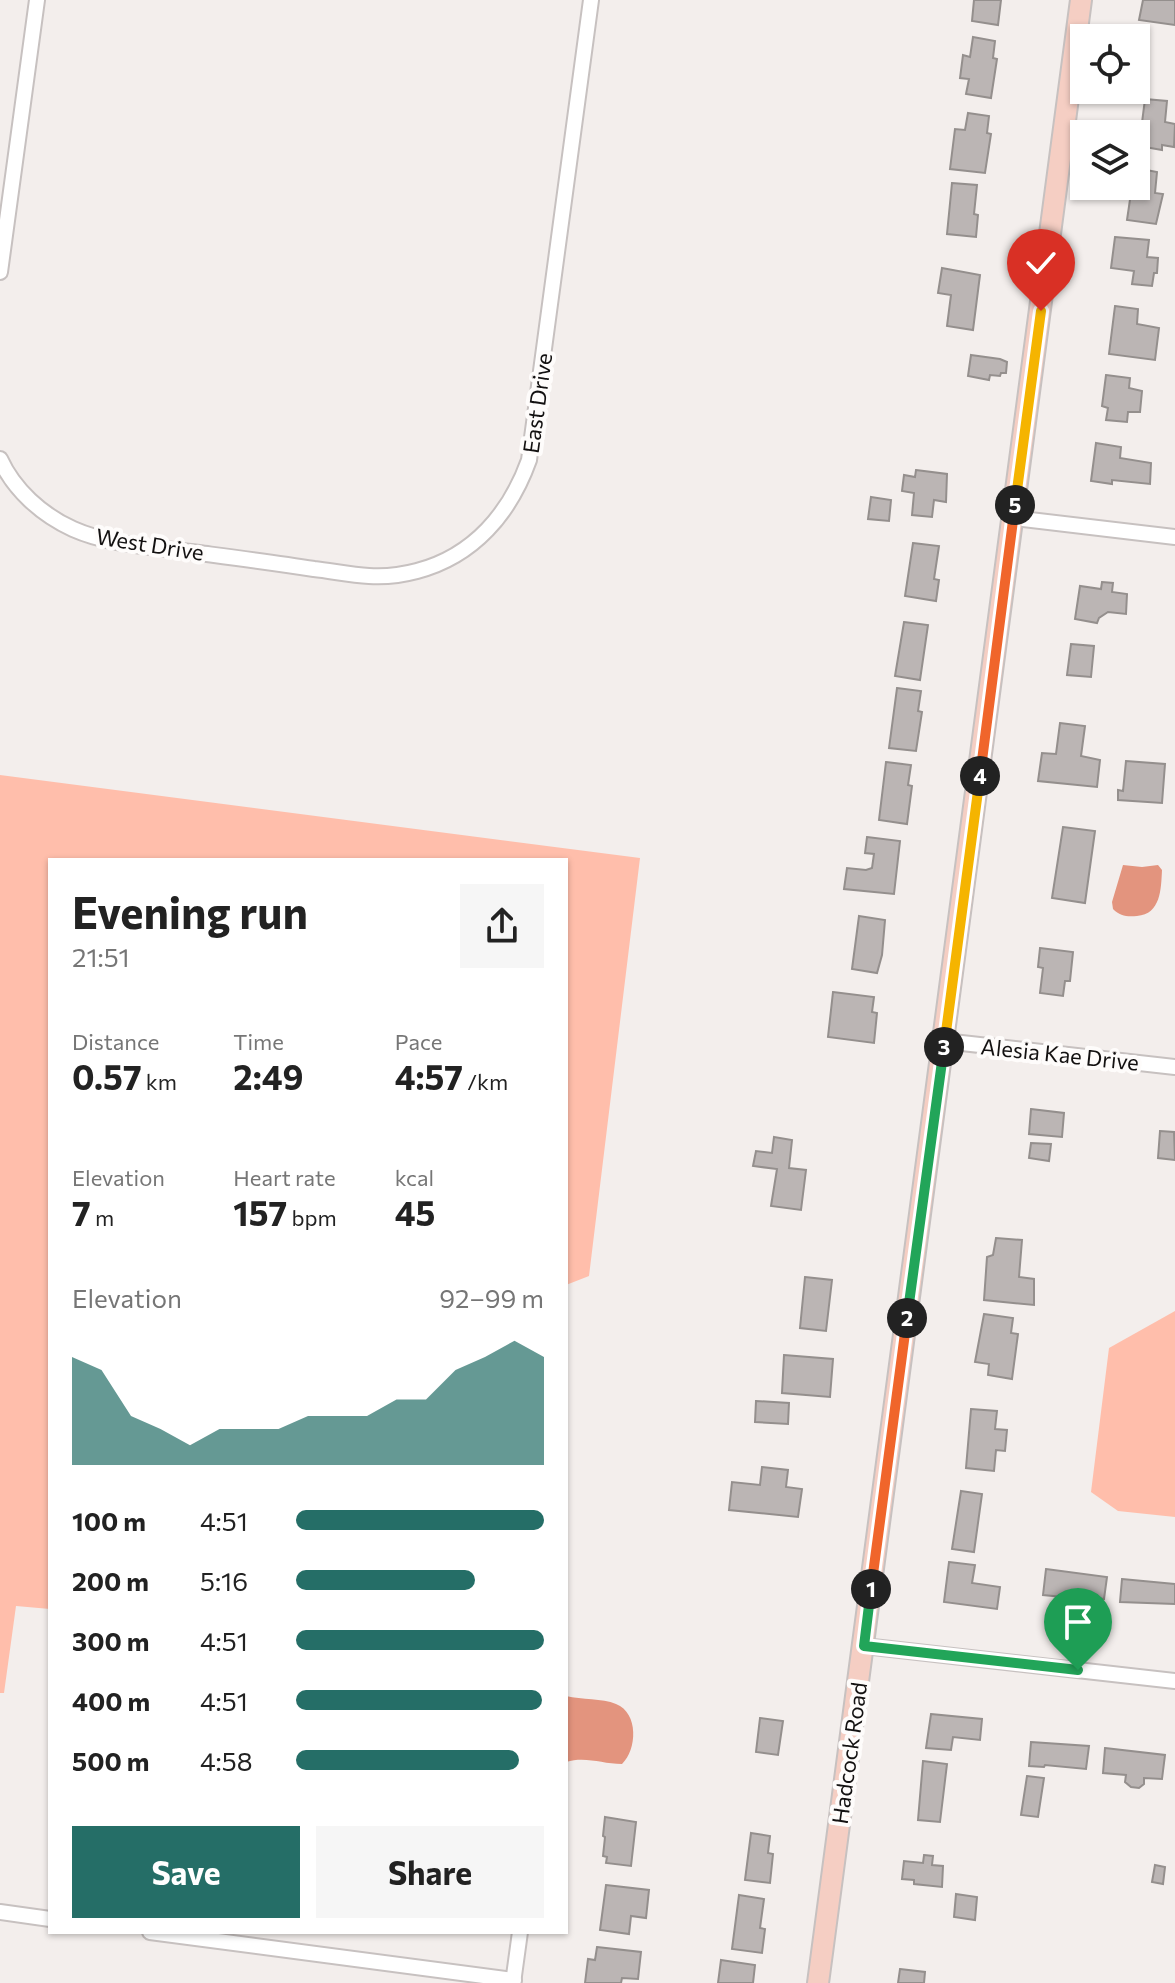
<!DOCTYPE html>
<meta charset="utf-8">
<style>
body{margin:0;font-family:Commissioner,sans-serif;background:#f6f6f6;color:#222;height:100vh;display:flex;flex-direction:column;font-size:30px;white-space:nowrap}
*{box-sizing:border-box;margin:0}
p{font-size:26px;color:#767676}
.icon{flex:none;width:44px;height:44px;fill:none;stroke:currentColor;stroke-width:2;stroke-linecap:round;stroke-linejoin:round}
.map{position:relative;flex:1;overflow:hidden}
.side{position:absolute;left:48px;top:858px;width:520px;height:1076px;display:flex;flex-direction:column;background:#fff;border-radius:0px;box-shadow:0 2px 6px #0004}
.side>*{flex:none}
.tools{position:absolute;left:1070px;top:24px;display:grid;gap:16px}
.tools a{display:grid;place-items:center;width:80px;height:80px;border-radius:0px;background:#fff;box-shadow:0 2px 6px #0004;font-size:40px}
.pin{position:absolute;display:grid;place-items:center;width:68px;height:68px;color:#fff;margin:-82px -34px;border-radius:50% 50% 50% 0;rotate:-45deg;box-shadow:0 0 8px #0007}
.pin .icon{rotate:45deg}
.km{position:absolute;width:40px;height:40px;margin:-20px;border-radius:50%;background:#222;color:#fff;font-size:22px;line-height:40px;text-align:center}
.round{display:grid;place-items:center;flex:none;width:84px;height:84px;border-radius:0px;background:#f6f6f6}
.head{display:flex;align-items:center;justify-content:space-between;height:136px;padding:0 24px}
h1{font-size:44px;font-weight:700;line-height:60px}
.figures{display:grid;grid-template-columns:repeat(3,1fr);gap:12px;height:136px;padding:8px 24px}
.figures div{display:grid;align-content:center}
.figures b{font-size:34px;font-weight:700}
.figures small{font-size:22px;font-weight:400}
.figures p{font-size:22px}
.chart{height:224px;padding:16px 24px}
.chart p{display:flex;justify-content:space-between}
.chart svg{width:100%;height:144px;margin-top:8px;fill:#256e67;opacity:.7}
.action{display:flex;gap:16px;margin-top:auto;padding:16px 24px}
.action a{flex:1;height:92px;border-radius:0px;background:#256e67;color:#fff;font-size:32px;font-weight:700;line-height:92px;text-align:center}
.action a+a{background:#f6f6f6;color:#222}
ul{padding:0 24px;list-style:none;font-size:26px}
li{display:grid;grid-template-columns:128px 96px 1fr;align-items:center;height:60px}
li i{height:20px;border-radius:10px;background:#256e67}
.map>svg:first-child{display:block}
.green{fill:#ffbeab}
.water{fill:#e3947e}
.building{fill:#bbb5b4;stroke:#948f8d;stroke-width:2}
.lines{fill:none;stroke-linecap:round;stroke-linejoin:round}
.street-casing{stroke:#c7c1c0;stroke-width:18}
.secondary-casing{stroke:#c7c1c0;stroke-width:24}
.street{stroke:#fff;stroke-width:14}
.secondary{stroke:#f5cec3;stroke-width:20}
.split-1-casing{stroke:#fff;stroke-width:16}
.split-2-casing{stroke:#fff;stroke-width:16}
.split-3-casing{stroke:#fff;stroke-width:16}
.split-4-casing{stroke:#fff;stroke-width:16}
.split-5-casing{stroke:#fff;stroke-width:16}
.split-6-casing{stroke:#fff;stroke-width:16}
.split-1{stroke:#22a559;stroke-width:10}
.split-2{stroke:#f0652b;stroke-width:10}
.split-3{stroke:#22a559;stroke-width:10}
.split-4{stroke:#f5b400;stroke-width:10}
.split-5{stroke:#f0652b;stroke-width:10}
.split-6{stroke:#f5b400;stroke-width:10}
.labels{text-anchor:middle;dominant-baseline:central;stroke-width:8;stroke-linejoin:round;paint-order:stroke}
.street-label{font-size:22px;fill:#131111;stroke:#fefcfb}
</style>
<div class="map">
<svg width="1175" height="1983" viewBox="0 0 1175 1983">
<rect width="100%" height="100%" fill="#f3eeec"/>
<g class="green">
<polygon points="0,775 640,858 589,1276 566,1285 566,860 50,860 50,1609 16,1606 4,1693 0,1693"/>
<polygon points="1175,1311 1175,1517 1118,1511 1091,1492 1109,1348"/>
</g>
<g class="water">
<path d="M1123,865L1142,867L1158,865L1162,870C1161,889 1161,914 1137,916C1127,917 1120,916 1113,909L1112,902Z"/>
<path d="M566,1696C582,1700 602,1698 616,1704C639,1713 637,1750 622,1764C602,1764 586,1756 566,1762Z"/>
</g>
<g class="building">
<polygon points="974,0 1001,0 998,25 972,21"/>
<polygon points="1143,0 1175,0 1175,25 1139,20"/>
<polygon points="973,37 995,41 993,58 997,59 991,98 966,94 969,79 960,78 963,55 970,57"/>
<polygon points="1145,99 1167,101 1165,122 1175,124 1174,147 1162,145 1162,150 1139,146"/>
<polygon points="968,113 989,116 987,133 991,134 985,173 950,169 955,129 965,130"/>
<polygon points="1136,168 1157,172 1155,193 1163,194 1156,224 1127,220 1132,186 1136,186"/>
<polygon points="952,183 977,185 974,214 978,215 976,237 947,234"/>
<polygon points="1115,237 1149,240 1147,257 1158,258 1157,273 1154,273 1152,286 1132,284 1134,271 1111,268"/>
<polygon points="942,268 980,275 973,330 947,326 951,295 938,293"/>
<polygon points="1115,306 1138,309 1137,324 1159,328 1155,360 1109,354"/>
<polygon points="971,355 1000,359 1007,362 1006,373 1001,373 1000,376 990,375 989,380 968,376"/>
<polygon points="1106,375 1130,378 1129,388 1142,391 1140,412 1128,412 1127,422 1106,420 1108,408 1102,406"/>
<polygon points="1096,443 1121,447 1120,458 1151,463 1150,484 1112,480 1112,484 1091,481"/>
<polygon points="916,470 947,474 946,502 934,500 932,517 912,515 914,493 902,491 904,475 915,477"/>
<polygon points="871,497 891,500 889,521 868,519"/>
<polygon points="913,543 939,546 934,579 939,580 936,601 905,596"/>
<polygon points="1102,582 1113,583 1112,592 1127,594 1126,614 1108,612 1099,618 1097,623 1075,619 1080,586 1101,589"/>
<polygon points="904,622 928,625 920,680 895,676"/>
<polygon points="1071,644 1094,646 1091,677 1067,675"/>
<polygon points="897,688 921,691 918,711 922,712 916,751 889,748"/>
<polygon points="1060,723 1085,726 1081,756 1100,760 1097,787 1038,781 1042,753 1056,754"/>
<polygon points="1126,761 1165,764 1162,803 1118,800 1118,790 1123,791"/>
<polygon points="886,762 911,765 908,785 912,786 907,824 879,820"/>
<polygon points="1063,827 1095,831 1085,903 1052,898"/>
<polygon points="867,837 900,841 894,894 844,889 847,868 866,870 872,868 874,854 865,853"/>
<polygon points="859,916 885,920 882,955 877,973 852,969"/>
<polygon points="1040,948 1073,952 1070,981 1065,981 1063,996 1040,993 1043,968 1038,967"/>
<polygon points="833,992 874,997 872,1012 877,1013 874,1043 828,1037"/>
<polygon points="1031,1109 1064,1113 1062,1137 1029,1134"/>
<polygon points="1160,1131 1174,1132 1175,1160 1158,1158"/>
<polygon points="774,1137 792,1140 789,1168 806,1170 801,1210 771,1206 777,1169 753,1166 756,1151 772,1153"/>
<polygon points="1031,1143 1051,1144 1049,1161 1029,1158"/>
<polygon points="996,1238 1022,1240 1019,1277 1034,1279 1034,1305 984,1300 987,1257 993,1255"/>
<polygon points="805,1277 832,1280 826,1331 800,1328"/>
<polygon points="984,1314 1013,1318 1011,1333 1018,1334 1012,1379 988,1375 989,1364 975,1362"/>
<polygon points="784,1355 833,1359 830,1397 782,1393"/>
<polygon points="756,1401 789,1403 788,1424 755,1422"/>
<polygon points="971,1409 997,1411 995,1429 1007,1430 1005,1451 996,1450 994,1471 966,1468"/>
<polygon points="762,1467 788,1470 786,1487 802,1489 798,1517 729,1510 732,1482 760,1485"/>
<polygon points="961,1491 982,1494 974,1552 952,1549"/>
<polygon points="949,1562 975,1565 972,1583 1000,1587 997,1609 944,1602"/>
<polygon points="1046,1569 1107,1577 1104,1599 1084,1596 1084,1599 1043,1595"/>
<polygon points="1122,1579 1175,1584 1175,1604 1120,1602"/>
<polygon points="931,1714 982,1719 980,1740 953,1737 951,1750 926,1748"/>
<polygon points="760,1718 783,1721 778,1755 756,1752"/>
<polygon points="1031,1742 1089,1746 1086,1769 1045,1765 1044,1767 1029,1766"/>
<polygon points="1105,1748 1165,1755 1162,1779 1144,1778 1144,1784 1139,1788 1131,1787 1125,1782 1126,1775 1103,1773"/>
<polygon points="923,1761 947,1764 940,1822 918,1820"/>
<polygon points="1027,1776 1044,1778 1038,1817 1021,1815"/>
<polygon points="605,1817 636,1822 631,1866 606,1863 607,1857 603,1856 605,1837 603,1836"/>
<polygon points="751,1833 770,1836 768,1853 773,1854 770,1883 745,1880"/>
<polygon points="924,1855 933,1856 932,1865 943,1866 942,1887 914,1884 914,1880 902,1879 904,1861 923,1863"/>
<polygon points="1155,1865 1165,1867 1163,1884 1152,1882"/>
<polygon points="606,1885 649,1890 646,1918 631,1916 629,1934 600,1930"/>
<polygon points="956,1894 977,1897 975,1920 954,1917"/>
<polygon points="739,1895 764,1899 760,1928 765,1929 762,1953 732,1949"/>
<polygon points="597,1947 641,1952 638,1979 622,1978 621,1983 585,1983 588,1959 595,1960"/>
<polygon points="721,1960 755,1965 753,1983 718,1983"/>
<polygon points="900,1969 925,1972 924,1983 898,1983"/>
</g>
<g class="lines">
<g class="street-casing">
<g id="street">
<polyline points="0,272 37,0"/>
<path d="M0,459C14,490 42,515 73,529C111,546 158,547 199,553C237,558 276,563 314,569C332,571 351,575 369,576C384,577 402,575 417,571C474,556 510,513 529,460L591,0"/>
<polyline points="1014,518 1175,537"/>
<polyline points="944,1041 1175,1067"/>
<polyline points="864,1646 1175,1681"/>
<polyline points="0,1912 50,1919"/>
<polyline points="150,1932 514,1980"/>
<polyline points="513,1983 520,1932"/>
</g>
</g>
<g class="secondary-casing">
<polyline id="secondary" points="818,1983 1081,0"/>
</g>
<use href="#street" class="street"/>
<use href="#secondary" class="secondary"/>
</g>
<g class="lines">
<g class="split-1-casing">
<polyline id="split-1" points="871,1589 864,1646 1078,1670"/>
</g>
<g class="split-2-casing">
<polyline id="split-2" points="871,1589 907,1318"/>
</g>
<g class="split-3-casing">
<polyline id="split-3" points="907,1318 944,1047"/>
</g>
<g class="split-4-casing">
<polyline id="split-4" points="944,1047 980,776"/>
</g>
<g class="split-5-casing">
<polyline id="split-5" points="980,776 1015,505"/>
</g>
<g class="split-6-casing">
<polyline id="split-6" points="1015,505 1041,311"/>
</g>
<use href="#split-1" class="split-1"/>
<use href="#split-2" class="split-2"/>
<use href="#split-3" class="split-3"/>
<use href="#split-4" class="split-4"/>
<use href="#split-5" class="split-5"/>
<use href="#split-6" class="split-6"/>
</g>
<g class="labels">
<g class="street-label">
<text transform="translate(537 403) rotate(-82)">East Drive</text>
<text transform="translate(150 544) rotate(9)">West Drive</text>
<text transform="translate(1060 1054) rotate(6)">Alesia Kae Drive</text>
<text transform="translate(849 1753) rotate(-82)">Hadcock Road</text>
</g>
</g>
</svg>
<div class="tools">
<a><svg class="icon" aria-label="locate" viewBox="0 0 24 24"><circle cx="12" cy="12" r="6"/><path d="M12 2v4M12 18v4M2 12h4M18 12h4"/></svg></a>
<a><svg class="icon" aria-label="layers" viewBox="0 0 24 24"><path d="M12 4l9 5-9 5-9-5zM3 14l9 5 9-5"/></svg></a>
</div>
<div class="pin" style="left:1078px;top:1670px;background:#1e9e55"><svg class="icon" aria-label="arrive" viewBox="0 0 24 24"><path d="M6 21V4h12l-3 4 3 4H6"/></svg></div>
<div class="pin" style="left:1041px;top:311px;background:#d93025"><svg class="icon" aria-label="check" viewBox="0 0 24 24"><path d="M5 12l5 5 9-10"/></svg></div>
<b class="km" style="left:871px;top:1589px">1</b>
<b class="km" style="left:907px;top:1318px">2</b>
<b class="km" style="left:944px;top:1047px">3</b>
<b class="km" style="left:980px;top:776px">4</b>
<b class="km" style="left:1015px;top:505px">5</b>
<section class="side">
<div class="head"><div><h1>Evening run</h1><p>21:51</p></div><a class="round"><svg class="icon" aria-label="share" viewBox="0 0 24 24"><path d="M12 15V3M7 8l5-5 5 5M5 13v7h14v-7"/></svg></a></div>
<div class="figures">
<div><p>Distance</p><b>0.57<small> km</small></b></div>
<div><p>Time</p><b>2:49</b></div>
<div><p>Pace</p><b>4:57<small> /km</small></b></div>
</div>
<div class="figures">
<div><p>Elevation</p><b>7<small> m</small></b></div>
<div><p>Heart rate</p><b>157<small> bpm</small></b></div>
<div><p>kcal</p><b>45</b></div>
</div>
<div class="chart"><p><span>Elevation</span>92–99 m</p>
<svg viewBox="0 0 160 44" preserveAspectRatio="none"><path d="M0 44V11L10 15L20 29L30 33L40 38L50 33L60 33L70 33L80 29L90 29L100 29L110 24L120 24L130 15L140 11L150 6L160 11V44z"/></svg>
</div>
<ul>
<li><b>100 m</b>4:51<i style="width:100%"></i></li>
<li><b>200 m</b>5:16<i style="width:72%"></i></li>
<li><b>300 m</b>4:51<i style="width:100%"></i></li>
<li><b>400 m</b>4:51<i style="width:99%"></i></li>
<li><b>500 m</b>4:58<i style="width:90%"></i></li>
</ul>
<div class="action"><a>Save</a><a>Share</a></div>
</section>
</div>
